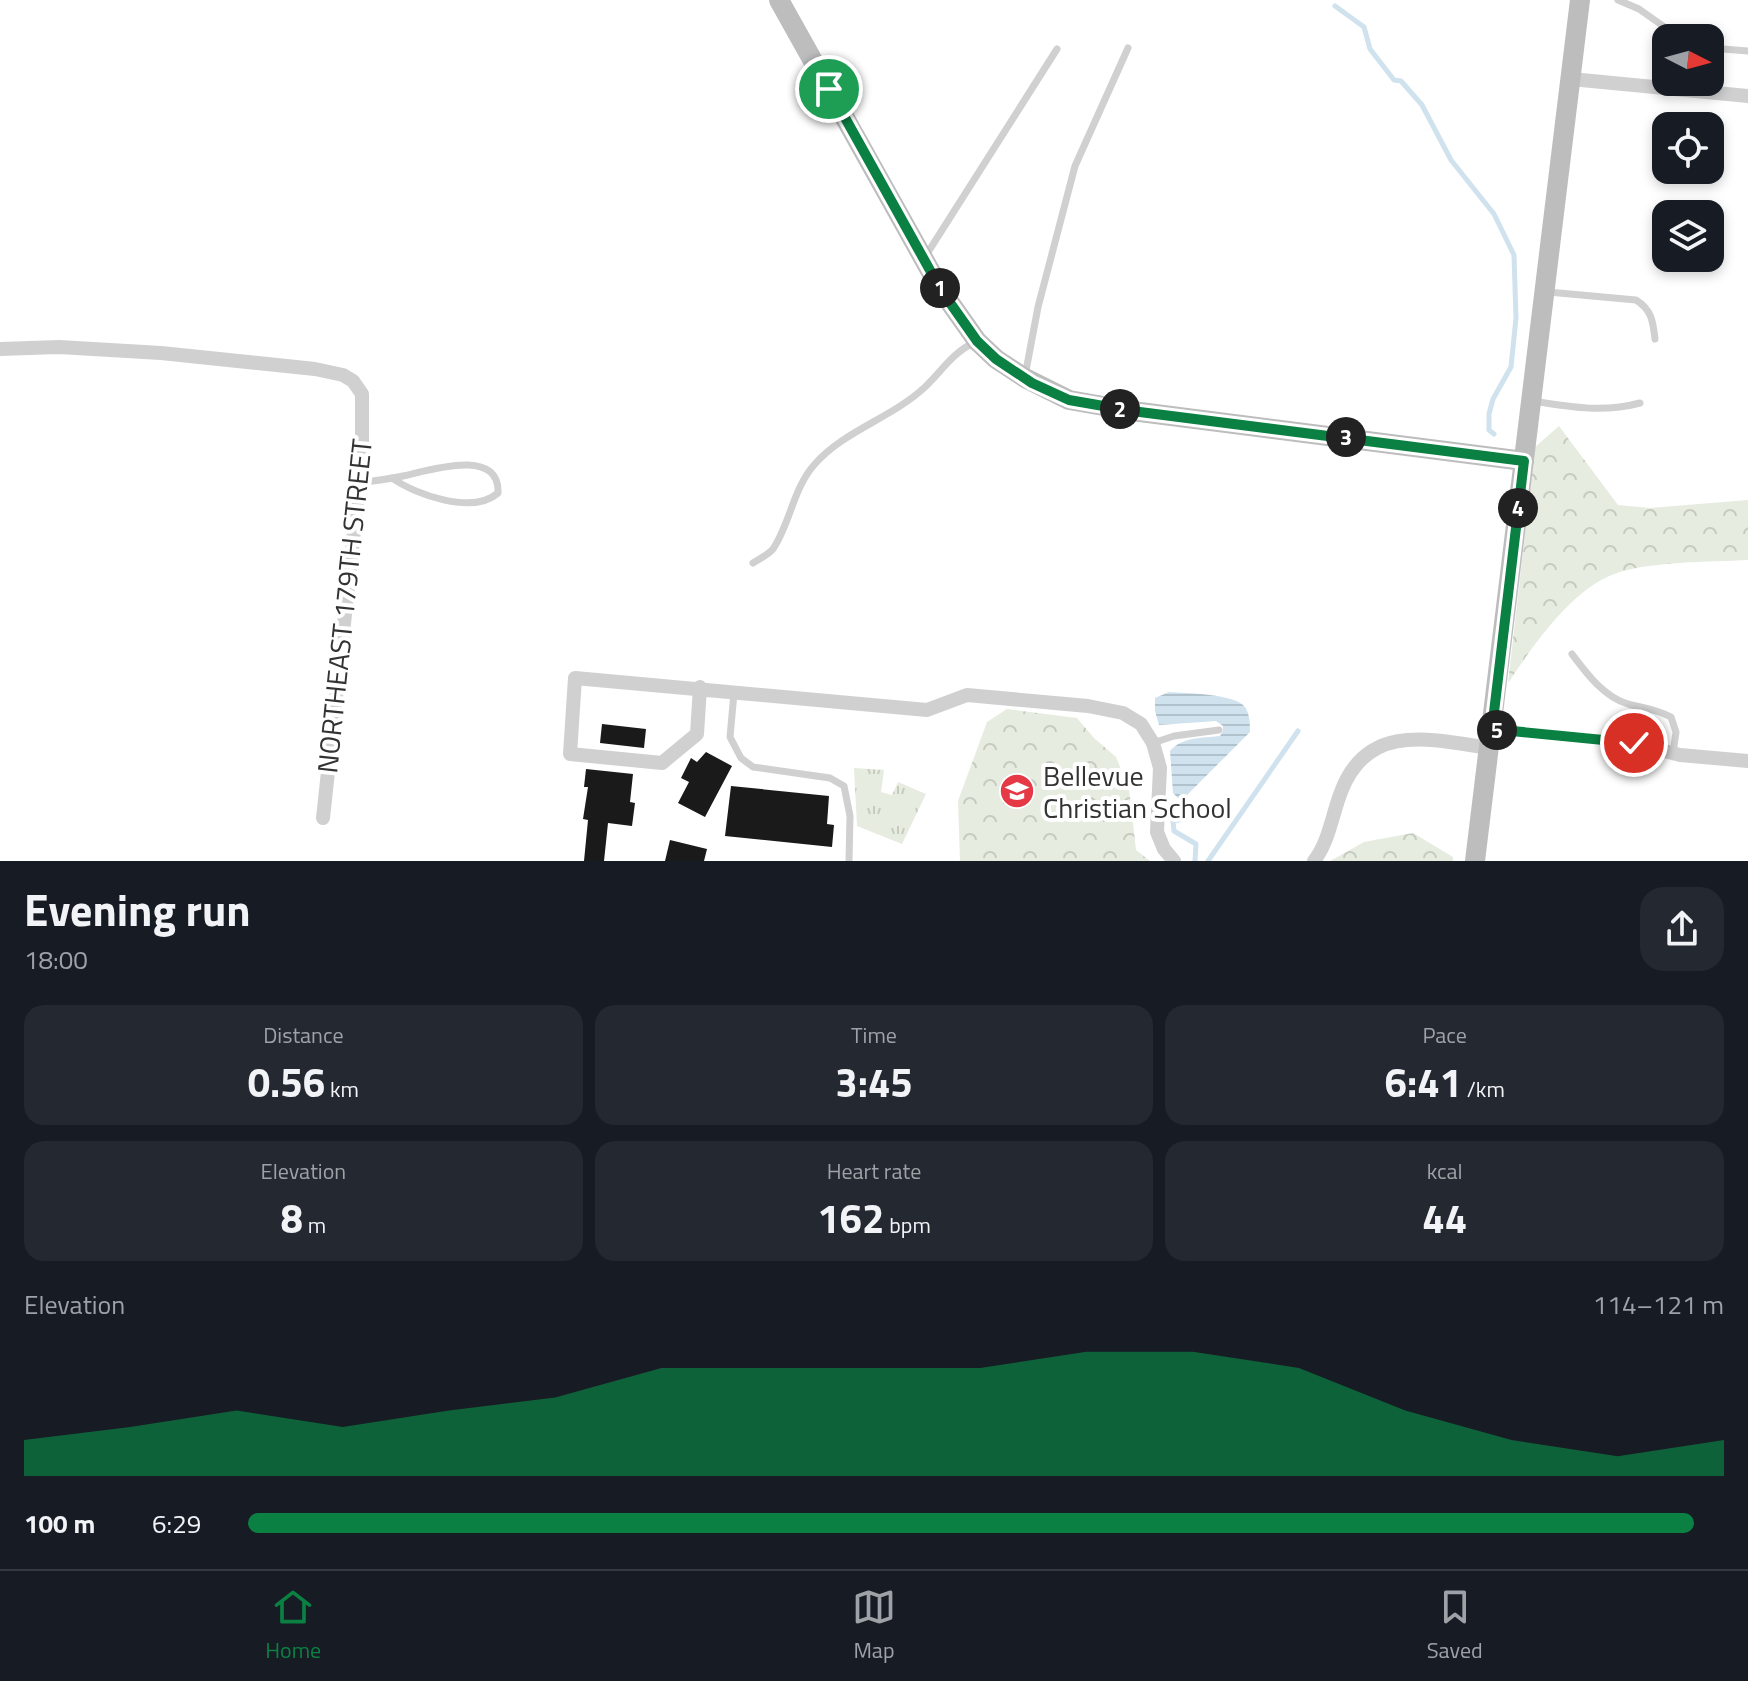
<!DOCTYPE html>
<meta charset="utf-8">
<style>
body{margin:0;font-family:"Titillium Web",sans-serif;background:#242831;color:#f1f3f6;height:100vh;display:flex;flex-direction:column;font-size:30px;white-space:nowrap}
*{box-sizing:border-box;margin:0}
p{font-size:26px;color:#9ea1a6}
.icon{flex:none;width:44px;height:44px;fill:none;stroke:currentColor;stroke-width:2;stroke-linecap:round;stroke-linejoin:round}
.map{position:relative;height:861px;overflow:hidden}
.sheet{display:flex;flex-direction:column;background:#171b24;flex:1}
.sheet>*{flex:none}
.needle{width:52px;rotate:96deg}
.controls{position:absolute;left:1652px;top:24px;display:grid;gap:16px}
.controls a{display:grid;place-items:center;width:72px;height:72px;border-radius:16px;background:#171b24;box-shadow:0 4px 12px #0003;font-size:40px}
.pin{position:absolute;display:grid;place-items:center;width:68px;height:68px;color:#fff;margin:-34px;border:4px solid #fff;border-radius:50%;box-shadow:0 2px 8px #0007}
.km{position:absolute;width:40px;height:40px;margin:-20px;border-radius:50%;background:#222;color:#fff;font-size:22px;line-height:40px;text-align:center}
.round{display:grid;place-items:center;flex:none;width:84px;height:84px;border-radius:24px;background:#242831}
.head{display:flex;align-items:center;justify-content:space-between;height:136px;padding:0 24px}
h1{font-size:44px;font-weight:700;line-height:60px}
.metrics{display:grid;grid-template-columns:repeat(3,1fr);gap:12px;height:136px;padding:8px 24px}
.metrics div{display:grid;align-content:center;border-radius:20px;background:#242831;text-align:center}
.metrics b{font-size:40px;font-weight:700}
.metrics small{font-size:22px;font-weight:400}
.metrics p{font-size:22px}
.chart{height:224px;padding:16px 24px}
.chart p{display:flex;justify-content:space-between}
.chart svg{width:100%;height:144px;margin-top:8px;fill:#0b8043;opacity:.7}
ul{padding:0 24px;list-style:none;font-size:26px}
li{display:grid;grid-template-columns:128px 96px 1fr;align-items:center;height:60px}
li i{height:20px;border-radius:10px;background:#0b8043}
.menu{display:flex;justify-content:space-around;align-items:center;height:112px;border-top:2px solid #363941;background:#171b24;font-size:22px;color:#9ea1a6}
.menu a{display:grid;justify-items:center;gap:4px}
.menu .on{color:#0b8043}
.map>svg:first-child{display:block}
.grass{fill:url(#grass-tufts)}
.forest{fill:url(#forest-crowns)}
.water{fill:url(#water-rules)}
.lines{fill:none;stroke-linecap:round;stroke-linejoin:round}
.stream{stroke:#cfe2ee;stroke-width:5}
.building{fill:#1a1a1a}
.lane{stroke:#d0d0d0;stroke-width:7}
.street{stroke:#d0d0d0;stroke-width:14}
.secondary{stroke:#bdbdbd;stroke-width:20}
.route-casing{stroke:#fff;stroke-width:16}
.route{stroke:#0b8043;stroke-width:10}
.labels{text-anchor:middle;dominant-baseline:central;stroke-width:8;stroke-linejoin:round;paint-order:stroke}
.street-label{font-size:28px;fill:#333;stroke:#fff}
.poi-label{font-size:28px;fill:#333;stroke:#fff;text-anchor:start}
</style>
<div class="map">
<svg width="1748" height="861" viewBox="0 0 1748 861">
<defs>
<pattern id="grass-tufts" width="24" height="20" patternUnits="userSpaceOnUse" patternTransform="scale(2)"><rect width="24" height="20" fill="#e6ecdf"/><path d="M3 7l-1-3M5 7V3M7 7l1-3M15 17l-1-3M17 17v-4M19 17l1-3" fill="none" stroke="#c6cbc0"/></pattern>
<pattern id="forest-crowns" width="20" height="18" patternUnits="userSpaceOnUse" patternTransform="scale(2)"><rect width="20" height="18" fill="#e6ecdf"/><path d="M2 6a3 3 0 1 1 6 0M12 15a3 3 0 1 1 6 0" fill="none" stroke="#c6cbc0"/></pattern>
<pattern id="water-rules" width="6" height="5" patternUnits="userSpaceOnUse" patternTransform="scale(2)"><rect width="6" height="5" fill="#cfe2ee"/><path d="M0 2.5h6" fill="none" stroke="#b2c2cd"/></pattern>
</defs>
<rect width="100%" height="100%" fill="#fff"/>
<polygon class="grass" points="854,768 884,770 881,792 892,795 898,782 926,794 902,844 857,826"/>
<g class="forest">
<path d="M1559,426L1618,505L1650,508L1748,500V560C1709,562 1650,561 1614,574C1571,590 1532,647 1508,683L1535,447Z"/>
<polygon points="1007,709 1077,718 1094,738 1116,757 1129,789 1136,850 1150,861 960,861 958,801 987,722"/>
<polygon points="1413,833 1453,857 1453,861 1330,861 1364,842"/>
</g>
<path class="water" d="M1169,692C1185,693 1236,694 1245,707C1250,714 1250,725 1250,732L1187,795L1178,798L1173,793L1170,751C1182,737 1202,738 1220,736L1223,731V726L1216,721L1159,725L1155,711V698Z"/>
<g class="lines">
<g class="stream">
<polyline points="1335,6 1364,27 1370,49 1394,80 1401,81 1422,105 1451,160 1494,214 1514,255 1516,318 1511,367 1493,399 1489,414 1489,430 1494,434"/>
<polyline points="1177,807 1196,806 1201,808 1200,814 1195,817 1173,821 1174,831 1196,844 1195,861"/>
<polyline points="1208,861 1298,731"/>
</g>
</g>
<g class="building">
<polygon points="602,724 646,729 644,748 600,743"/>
<polygon points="706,752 732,766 705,817 678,803 689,782 681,778 691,758 697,762"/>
<polygon points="586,769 633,774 630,802 635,803 632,826 608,823 604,861 584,861 588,820 583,819 588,787 584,787"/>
<polygon points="731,786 829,796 827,824 834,825 832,847 725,836"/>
<polygon points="670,840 707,849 704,861 665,861"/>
</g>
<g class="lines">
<g class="lane">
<polyline points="1618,0 1639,9 1680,38"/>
<polyline points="1710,48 1748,51"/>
<polyline points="925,257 1057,49"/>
<path d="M1548,292L1636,300C1652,310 1653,322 1655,339"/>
<polyline points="1025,376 1038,307 1075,166 1128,48"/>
<path d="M1532,401C1570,407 1603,413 1640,403"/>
<path d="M359,483C374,481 389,479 403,476C427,471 500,446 498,493C473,515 416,495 392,478"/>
<path d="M753,563C759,559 768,555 773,549C790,524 793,489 814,465C843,431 892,418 925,387C942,371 952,353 975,342"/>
<path d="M1572,654C1587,674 1604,697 1628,704C1644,708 1656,709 1671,717L1676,732L1673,754"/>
<polyline points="734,693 730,737 741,758 753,767 830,778 844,786 850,816 849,861"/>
<polyline points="1153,743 1174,736 1219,730"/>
</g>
<g class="street">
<polyline points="1571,79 1748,96"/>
<polyline points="0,349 59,347 161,353 315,369 343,375 353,381 362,394 362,457 323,818"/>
<polyline points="700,687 697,734 662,763 570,754 575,678 927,710 967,695 1088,706 1123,713 1141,724 1153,743 1160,768 1157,832 1164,849 1174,861"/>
<polyline points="1492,729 1634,743 1680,755 1748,761"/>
<path d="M1314,861C1329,842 1332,815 1341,792C1367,722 1431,739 1489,748"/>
</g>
<g class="secondary">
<polyline points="779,0 941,290 977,341 996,359 1025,378 1069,400 1132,411 1524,461"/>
<polyline points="1475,861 1580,0"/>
</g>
</g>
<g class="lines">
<g class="route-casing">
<polyline id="route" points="829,89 941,290 977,341 996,359 1032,383 1069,400 1132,411 1524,461 1492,729 1634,743"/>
</g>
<use href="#route" class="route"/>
</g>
<defs>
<g id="school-disc" transform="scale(1.8)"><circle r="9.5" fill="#e63946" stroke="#fff"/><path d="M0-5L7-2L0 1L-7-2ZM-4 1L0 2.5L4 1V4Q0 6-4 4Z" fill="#fff"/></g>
</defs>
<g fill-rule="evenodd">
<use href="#school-disc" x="1017" y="791"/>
</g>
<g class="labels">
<g class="street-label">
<text transform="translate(344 606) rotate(-84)">NORTHEAST 179TH STREET</text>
</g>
<g class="poi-label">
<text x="1043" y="775">Bellevue<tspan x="1043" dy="32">Christian School</tspan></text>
</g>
</g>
</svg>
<div class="controls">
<a><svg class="needle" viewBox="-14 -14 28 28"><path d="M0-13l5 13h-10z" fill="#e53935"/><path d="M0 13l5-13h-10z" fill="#9ea1a6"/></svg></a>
<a><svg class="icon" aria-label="locate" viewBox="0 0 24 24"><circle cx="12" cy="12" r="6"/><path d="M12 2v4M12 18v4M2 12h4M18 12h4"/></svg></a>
<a><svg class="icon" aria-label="layers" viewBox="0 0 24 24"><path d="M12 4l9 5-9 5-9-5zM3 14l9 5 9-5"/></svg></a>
</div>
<div class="pin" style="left:829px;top:89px;background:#1e9e55"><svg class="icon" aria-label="arrive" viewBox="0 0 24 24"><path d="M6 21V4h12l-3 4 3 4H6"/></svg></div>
<div class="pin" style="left:1634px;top:743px;background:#d93025"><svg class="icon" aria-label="check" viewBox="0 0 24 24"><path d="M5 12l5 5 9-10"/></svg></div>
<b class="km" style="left:940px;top:288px">1</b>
<b class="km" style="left:1120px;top:409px">2</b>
<b class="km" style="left:1346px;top:437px">3</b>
<b class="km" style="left:1518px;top:508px">4</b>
<b class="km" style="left:1497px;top:730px">5</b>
</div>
<section class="sheet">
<div class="head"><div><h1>Evening run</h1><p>18:00</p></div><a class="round"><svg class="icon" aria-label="share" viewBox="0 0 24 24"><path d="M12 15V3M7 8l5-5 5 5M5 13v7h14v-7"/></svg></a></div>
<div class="metrics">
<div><p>Distance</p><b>0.56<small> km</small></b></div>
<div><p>Time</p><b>3:45</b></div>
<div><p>Pace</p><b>6:41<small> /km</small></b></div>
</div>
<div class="metrics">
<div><p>Elevation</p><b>8<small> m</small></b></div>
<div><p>Heart rate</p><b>162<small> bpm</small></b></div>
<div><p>kcal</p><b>44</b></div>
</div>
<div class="chart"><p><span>Elevation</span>114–121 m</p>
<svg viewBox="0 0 160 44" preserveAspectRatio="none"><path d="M0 44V33L10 29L20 24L30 29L40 24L50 20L60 11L70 11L80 11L90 11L100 6L110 6L120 11L130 24L140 33L150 38L160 33V44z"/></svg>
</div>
<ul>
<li><b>100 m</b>6:29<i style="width:98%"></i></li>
</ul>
</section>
<nav class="menu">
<a class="on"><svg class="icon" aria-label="home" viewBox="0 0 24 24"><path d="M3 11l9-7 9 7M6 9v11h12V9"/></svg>Home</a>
<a><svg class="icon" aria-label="map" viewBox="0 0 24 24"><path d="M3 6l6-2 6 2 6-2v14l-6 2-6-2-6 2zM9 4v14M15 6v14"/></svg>Map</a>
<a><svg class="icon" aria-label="saved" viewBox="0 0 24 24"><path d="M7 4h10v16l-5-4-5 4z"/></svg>Saved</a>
</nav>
